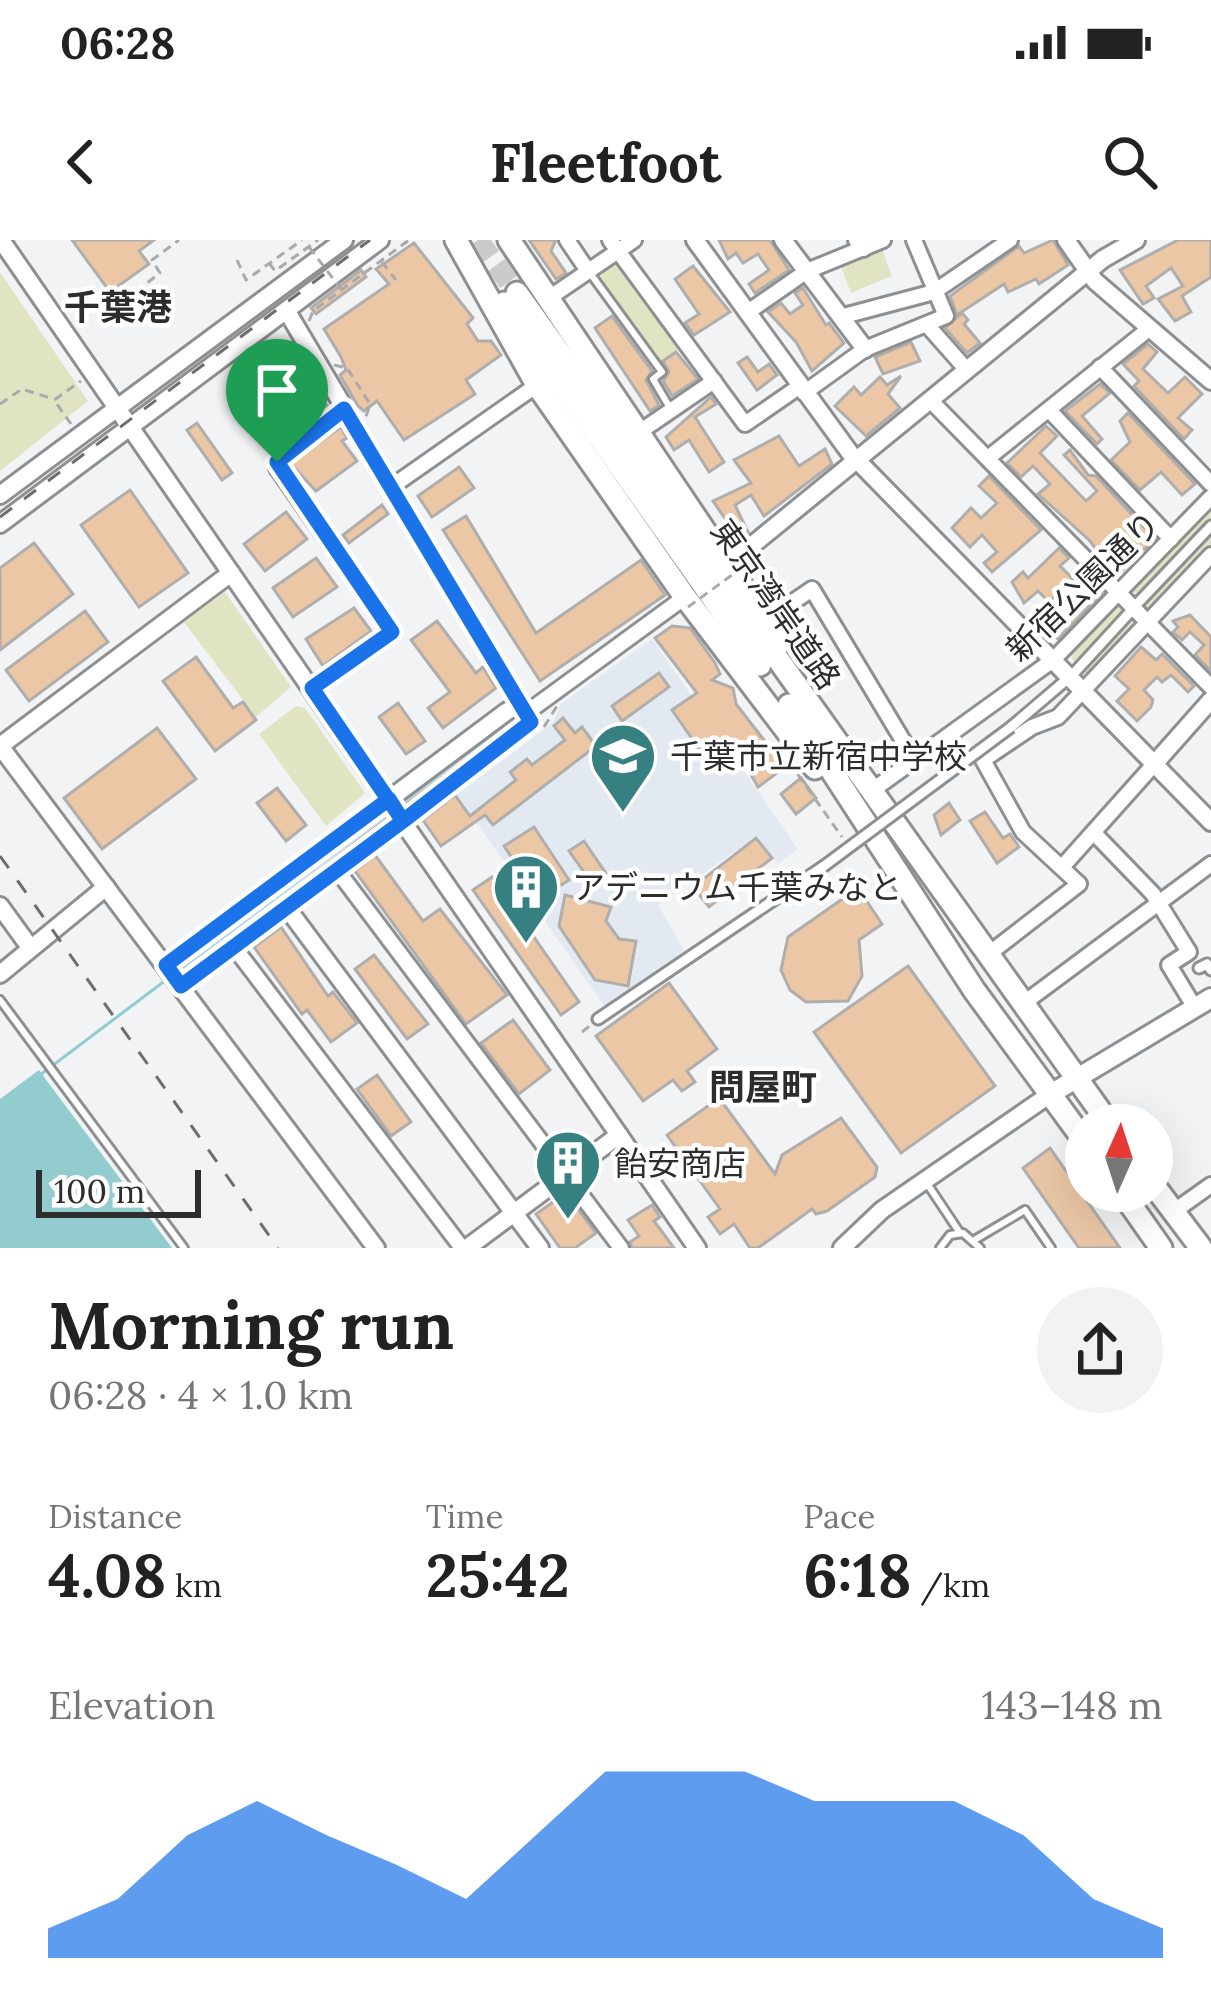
<!DOCTYPE html>
<meta charset="utf-8">
<style>
body{margin:0;font-family:Lora,"Noto Sans JP",serif;background:#f2f2f2;color:#222;height:100vh;display:flex;flex-direction:column;font-size:45px;white-space:nowrap}
*{box-sizing:border-box;margin:0}
p{font-size:39px;color:#767676}
.icon{flex:none;width:66px;height:66px;fill:none;stroke:currentColor;stroke-width:2;stroke-linecap:round;stroke-linejoin:round}
.map{position:relative;height:1008px;overflow:hidden}
.drawer{display:flex;flex-direction:column;background:#fff;flex:1}
.drawer>*{flex:none}
.needle{width:78px;rotate:3deg}
.tools{position:absolute;left:1065px;top:864px;display:grid;gap:24px}
.tools a{display:grid;place-items:center;width:108px;height:108px;border-radius:50%;background:#fff;box-shadow:0 12px 48px #0002;font-size:60px}
.scale{position:absolute;left:36px;bottom:30px;width:165px;box-sizing:border-box;padding-left:12px;border:6px solid #2d2d2e;border-top:0;font-size:33px;line-height:42px;white-space:nowrap;color:#2d2d2e;-webkit-text-stroke:9px #fff;paint-order:stroke}
.pin{position:absolute;display:grid;place-items:center;width:102px;height:102px;color:#fff;margin:-123px -51px;border-radius:50% 50% 50% 0;rotate:-45deg;box-shadow:0 0 12px #0007}
.pin .icon{rotate:45deg}
.round{display:grid;place-items:center;flex:none;width:126px;height:126px;border-radius:63px;background:#f2f2f2}
.overview{display:flex;align-items:center;justify-content:space-between;height:204px;padding:0 48px}
h1{font-size:66px;font-weight:800;line-height:90px}
.stats{display:grid;grid-template-columns:repeat(3,1fr);gap:18px;height:204px;padding:12px 48px}
.stats div{display:grid;align-content:center}
.stats b{font-size:60px;font-weight:800}
.stats small{font-size:33px;font-weight:400}
.stats p{font-size:33px}
.chart{height:336px;padding:24px 48px}
.chart p{display:flex;justify-content:space-between}
.chart svg{width:100%;height:216px;margin-top:12px;fill:#1a73e8;opacity:.7}
.status{display:flex;justify-content:space-between;align-items:center;height:84px;padding:0 60px;background:#fff;direction:ltr}
.status svg{height:33px;fill:currentColor}
header{display:flex;justify-content:space-between;align-items:center;height:156px;padding:0 48px;background:#fff;font-size:54px;font-weight:800}
.map>svg:first-child{display:block}
.built{fill:#e3e9f1}
.green{fill:#e1e4c3}
.water{fill:#92cccf}
.lines{fill:none;stroke-linecap:round;stroke-linejoin:round}
.stream{stroke:#92cccf;stroke-width:3}
.building{fill:#ebc7a6;stroke:#afaeac;stroke-width:3}
.trunk-tunnel{stroke:#cbcbcd;stroke-width:21;stroke-dasharray:21 10;stroke-linecap:butt}
.service-casing{stroke:#8e8f90;stroke-width:12}
.pedestrian-casing{stroke:#8e8f90;stroke-width:15}
.minor-casing{stroke:#8e8f90;stroke-width:20}
.tertiary-casing{stroke:#8e8f90;stroke-width:22}
.secondary-casing{stroke:#8e8f90;stroke-width:24}
.trunk-casing{stroke:#8e8f90;stroke-width:27}
.path{stroke:#a9aaab;stroke-width:3;stroke-dasharray:9 6;stroke-linecap:butt}
.service{stroke:#fff;stroke-width:6}
.pedestrian{stroke:#fff;stroke-width:9}
.minor{stroke:#fff;stroke-width:14}
.tertiary{stroke:#fff;stroke-width:16}
.secondary{stroke:#fff;stroke-width:18}
.trunk{stroke:#fff;stroke-width:21}
.rail{stroke:#6d6d6e;stroke-width:3;stroke-dasharray:15 15;stroke-linecap:butt}
.pedestrian-bridge-casing{stroke:#8e8f90;stroke-width:15;stroke-linecap:butt}
.path-bridge{stroke:#a9aaab;stroke-width:3;stroke-dasharray:9 6;stroke-linecap:butt}
.pedestrian-bridge{stroke:#fff;stroke-width:9}
.route-casing{stroke:#fff;stroke-width:24}
.route{stroke:#1a73e8;stroke-width:15}
.labels{text-anchor:middle;dominant-baseline:central;stroke-width:9;stroke-linejoin:round;paint-order:stroke}
.street-label{font-size:33px;fill:#2d2d2e;stroke:#fff}
.poi-label{font-size:33px;fill:#2d2d2e;stroke:#fff;text-anchor:start}
.neighbourhood-label{font-size:36px;font-weight:bold;fill:#2d2d2e;stroke:#fff}
</style>
<div class="status"><b>06:28</b><svg viewBox="0 0 49 12"><path d="M0 12V9h3v3zM5 12V6h3v6zM10 12V3h3v9zM15 12V0h3v12zM26 1h20v11H26zM47 4h2v5h-2z"/></svg></div>
<header><svg class="icon" aria-label="back" viewBox="0 0 24 24"><path d="M15 5l-7 7 7 7"/></svg>Fleetfoot<svg class="icon" aria-label="search" viewBox="0 0 24 24"><circle cx="10" cy="10" r="6"/><path d="M15 15l6 6"/></svg></header>
<div class="map">
<svg width="1211" height="1008" viewBox="0 0 1211 1008">
<rect width="100%" height="100%" fill="#f2f3f5"/>
<polygon class="built" points="652,399 798,609 778,624 757,596 658,665 685,712 604,766 457,554 553,483 561,464"/>
<g class="green">
<polygon points="881,7 892,36 851,53 840,24"/>
<polygon points="613,22 621,23 682,107 659,123 592,36"/>
<polygon points="0,32 88,161 0,231"/>
<polygon points="1211,264 1211,309 1153,370 1145,370 1131,348"/>
<polygon points="225,352 291,447 256,477 184,382"/>
<polygon points="1114,366 1122,366 1136,380 1136,388 1094,432 1086,433 1072,419 1073,411"/>
<polygon points="296,466 305,468 365,553 326,586 259,494"/>
</g>
<polygon class="water" points="39,830 47,841 172,1008 0,1008 0,859"/>
<g class="lines">
<g class="stream">
<polyline points="399,565 513,479"/>
<polyline points="179,730 387,574"/>
<polyline points="40,835 166,740"/>
</g>
</g>
<g class="building">
<polygon points="72,0 154,0 139,11 149,24 110,52"/>
<polygon points="529,0 556,0 551,11 566,33 556,39"/>
<polygon points="719,0 770,0 789,30 755,53 749,44 769,30 758,14 743,23 736,13 728,19"/>
<polygon points="1053,0 1068,25 1039,44 1036,39 1008,52 1004,44 957,75 950,56 1019,6 1024,13"/>
<polygon points="1178,0 1211,0 1211,37 1182,56 1191,72 1175,81 1158,59 1183,46 1171,28 1146,46 1154,58 1143,64 1120,30"/>
<polygon points="414,3 473,78 467,84 478,101 491,101 501,115 466,140 475,154 404,200 377,161 364,171 358,166 340,135 346,130 341,117 324,89 389,44 376,29"/>
<polygon points="693,26 730,72 694,95 685,83 699,74 675,39"/>
<polygon points="361,30 366,37 316,74 311,68"/>
<polygon points="803,48 826,85 829,83 844,103 812,131 796,102 768,72 781,63 790,74 803,65 795,53"/>
<polygon points="962,73 968,80 964,84 980,103 967,113 945,88"/>
<polygon points="612,76 652,131 646,140 659,165 650,171 595,88"/>
<polygon points="911,102 920,121 883,134 875,117"/>
<polygon points="1148,104 1157,112 1143,129 1168,153 1185,137 1202,154 1178,178 1192,190 1184,199 1134,146 1139,141 1123,124"/>
<polygon points="676,112 698,139 672,156 663,141 669,132 663,121"/>
<polygon points="289,116 328,167 296,190 289,190 253,142"/>
<polygon points="747,117 758,132 769,124 777,135 757,150 738,123"/>
<polygon points="901,136 888,154 900,168 866,196 835,166 854,147 861,155 880,137 887,145"/>
<polygon points="1100,144 1110,153 1082,176 1102,199 1097,204 1065,171"/>
<polygon points="711,157 716,164 695,177 724,222 709,232 689,200 674,210 666,197"/>
<polygon points="1128,173 1195,244 1182,255 1161,232 1140,250 1111,220 1130,202 1120,181"/>
<polygon points="197,183 232,233 222,240 187,190"/>
<polygon points="1046,186 1057,196 1040,213 1086,261 1097,251 1064,215 1070,210 1088,235 1096,236 1155,299 1117,335 1089,300 1038,254 1050,244 1033,226 1021,237 1007,223"/>
<polygon points="341,187 347,198 342,201 357,221 316,251 290,223"/>
<polygon points="779,196 799,226 825,209 832,224 764,276 751,255 735,265 748,292 739,299 713,261 751,243 734,220"/>
<polygon points="459,227 474,248 432,277 418,256"/>
<polygon points="989,236 1041,290 992,332 984,323 997,312 982,295 970,307 952,288 971,268 981,278 997,263 979,246"/>
<polygon points="130,250 188,333 139,367 81,285"/>
<polygon points="382,265 388,274 349,303 343,295"/>
<polygon points="286,272 307,299 265,331 244,304"/>
<polygon points="466,276 536,393 641,320 665,355 540,441 443,290"/>
<polygon points="34,303 73,354 0,410 0,328"/>
<polygon points="1059,308 1069,318 1060,326 1073,339 1049,362 1038,351 1024,363 1012,342 1023,332 1028,338"/>
<polygon points="316,318 337,347 293,377 273,348"/>
<polygon points="1081,331 1103,352 1058,399 1036,378 1050,365 1062,378 1081,359 1088,351 1075,336"/>
<polygon points="354,368 371,391 323,426 306,399"/>
<polygon points="85,371 108,402 29,461 6,430"/>
<polygon points="1190,375 1211,397 1211,431 1195,415 1204,405 1190,392 1182,400 1173,392 1178,387 1173,381"/>
<polygon points="437,381 476,433 483,427 496,448 443,488 428,468 450,452 411,400"/>
<polygon points="672,386 690,388 715,423 720,434 712,440 733,448 736,464 785,527 758,547 734,505 709,523 672,470 697,453 655,398"/>
<polygon points="1141,407 1156,420 1162,414 1194,446 1188,452 1171,435 1162,442 1157,437 1144,450 1153,460 1151,467 1137,481 1117,461 1129,449 1115,436"/>
<polygon points="196,417 233,468 243,462 256,480 215,511 163,441"/>
<polygon points="659,433 669,447 622,481 612,466"/>
<polygon points="398,463 425,501 406,514 379,477"/>
<polygon points="563,478 575,493 582,487 596,506 493,585 485,575 441,606 423,580 455,555 470,576 516,540 510,532 527,519 532,525 565,500 554,486"/>
<polygon points="157,488 196,539 102,609 64,558"/>
<polygon points="801,538 816,558 796,574 781,554"/>
<polygon points="277,548 306,585 286,601 257,563"/>
<polygon points="949,563 960,580 941,595 934,575"/>
<polygon points="985,572 1003,598 1010,594 1019,607 997,623 970,581"/>
<polygon points="534,587 569,640 539,659 504,606"/>
<polygon points="756,598 772,618 709,667 693,647"/>
<polygon points="584,601 607,635 593,645 569,611"/>
<polygon points="375,615 423,681 440,669 507,755 466,784 355,631"/>
<polygon points="492,637 579,762 561,775 473,650"/>
<polygon points="858,648 882,684 859,700 862,736 848,761 806,762 790,750 781,730 788,697"/>
<polygon points="565,655 611,667 606,681 619,699 636,701 628,746 595,740 559,686"/>
<polygon points="281,687 328,756 333,752 357,783 331,802 307,770 302,774 254,707"/>
<polygon points="374,715 428,784 407,799 355,729"/>
<polygon points="908,726 995,846 901,913 814,792"/>
<polygon points="669,743 717,809 687,831 695,842 682,851 673,840 643,861 596,796"/>
<polygon points="513,780 550,830 519,854 481,803"/>
<polygon points="377,835 411,882 391,896 357,849"/>
<polygon points="719,858 775,934 782,915 841,878 877,927 875,937 827,971 816,974 812,969 758,1008 750,1008 734,984 720,994 708,977 720,969 667,895"/>
<polygon points="1050,908 1120,1008 1079,1008 1023,928"/>
<polygon points="566,953 596,993 575,1008 560,1008 536,974"/>
<polygon points="652,965 660,977 654,981 674,1008 632,1008 630,1002 639,996 628,980"/>
</g>
<g class="lines">
<polyline class="trunk-tunnel" points="478,0 517,53"/>
<g class="service-casing">
<g id="service">
<polyline points="590,33 662,132 653,139 670,168"/>
<polyline points="0,760 184,1008"/>
<polyline points="928,945 960,993"/>
<polyline points="976,999 1025,970 1051,1008"/>
<polyline points="940,1008 950,995 963,993 980,1008"/>
</g>
</g>
<g class="pedestrian-casing">
<g id="pedestrian">
<polyline points="1137,364 1211,286"/>
<polyline points="1075,432 1131,371"/>
<polyline points="1011,487 1065,441"/>
<polyline points="1199,728 1207,724 1211,730"/>
<polyline points="598,779 824,626"/>
</g>
</g>
<g class="minor-casing">
<g id="minor">
<polyline points="567,0 588,31"/>
<polyline points="610,0 745,184 800,146"/>
<polyline points="549,58 634,0"/>
<polyline points="748,72 807,31 883,0"/>
<polyline points="840,77 934,52 1010,0"/>
<polyline points="928,86 966,129"/>
<polyline points="1100,127 1211,244"/>
<polyline points="804,153 865,109 946,76 914,0"/>
<polyline points="931,161 1211,447"/>
<polyline points="1049,170 1171,299"/>
<polyline points="641,191 714,141"/>
<polyline points="988,218 1150,88"/>
<polyline points="394,245 537,145"/>
<polyline points="765,381 812,349 914,519"/>
<polyline points="312,448 392,392 277,228 280,216 344,169"/>
<polyline points="529,471 685,357"/>
<polyline points="870,552 1053,420 1211,257"/>
<polyline points="1094,593 1153,654 1189,712 1169,725 1195,768"/>
<polyline points="1063,626 1156,522"/>
<polyline points="337,630 621,1008"/>
<polyline points="234,707 462,1008"/>
<polyline points="990,713 1079,644 1023,592 983,520 1032,487 1058,477 1211,315"/>
<polyline points="1024,763 1211,624"/>
<polyline points="1173,972 1211,945"/>
</g>
</g>
<g class="tertiary-casing">
<g id="tertiary">
<polyline points="1,0 697,1008"/>
<polyline points="695,0 850,213 1211,582"/>
<polyline points="783,0 865,109"/>
<polyline points="857,0 863,8"/>
<polyline points="1066,0 1095,41 1211,141"/>
<polyline points="0,255 344,0"/>
<polyline points="0,284 380,0"/>
<polyline points="729,324 1103,19 1136,0"/>
<polyline points="0,506 376,1008"/>
<polyline points="0,506 231,333"/>
<polyline points="1156,522 1211,460"/>
<polyline points="0,666 29,706"/>
<polyline points="287,668 540,1008"/>
<polyline points="166,726 506,472 516,466 529,471"/>
<polyline points="0,734 106,647"/>
<polyline points="181,746 531,482 288,73"/>
<polyline points="467,1008 619,895"/>
<polyline points="842,1008 882,970 1049,855"/>
</g>
</g>
<g class="secondary-casing">
<polyline id="secondary" points="1049,855 1211,758"/>
</g>
<g class="trunk-casing">
<g id="trunk">
<polyline points="456,0 537,145 685,357 815,528"/>
<polyline points="509,0 780,403"/>
<polyline points="517,53 1110,885"/>
<polyline points="504,63 760,425"/>
<polyline points="789,465 974,750 1086,903"/>
<polyline points="1152,943 1201,1008"/>
<polyline points="1121,951 1161,1008"/>
</g>
</g>
<g class="path">
<polyline points="237,20 246,40 302,0"/>
<polyline points="382,22 396,40"/>
<polyline points="269,23 275,31 318,0"/>
<polyline points="112,70 160,33 152,20 179,0"/>
<polyline points="309,81 313,71 409,0"/>
<polyline points="334,125 347,128 370,164 365,180"/>
<polyline points="0,164 22,149 53,159"/>
<polyline points="71,184 54,160 81,141"/>
<polyline points="785,379 831,444"/>
<polyline points="544,487 557,466"/>
<polyline points="789,522 842,597"/>
<polyline points="582,792 592,784"/>
</g>
<use href="#service" class="service"/>
<use href="#pedestrian" class="pedestrian"/>
<use href="#minor" class="minor"/>
<use href="#tertiary" class="tertiary"/>
<use href="#secondary" class="secondary"/>
<use href="#trunk" class="trunk"/>
<g class="rail">
<polyline points="0,277 370,0"/>
<polyline points="0,616 278,1008"/>
</g>
<g class="pedestrian-bridge-casing">
<polyline id="pedestrian-bridge" points="824,626 1011,487"/>
</g>
<g class="path-bridge">
<polyline points="309,7 341,49"/>
<polyline points="688,367 743,327"/>
</g>
<use href="#pedestrian-bridge" class="pedestrian-bridge"/>
</g>
<g class="lines">
<g class="route-casing">
<polyline id="route" points="277,222 392,392 312,448 403,581 181,746 166,725 389,559 403,581 531,482 344,169 277,222"/>
</g>
<use href="#route" class="route"/>
</g>
<defs>
<g id="school-pin" transform="scale(3.45)"><path d="M0 17L-7.5 6A9.5 9.5 0 1 1 7.5 6Z" fill="#378081" stroke="#fff"/><path d="M0-5L7-2L0 1L-7-2ZM-4 1L0 2.5L4 1V4Q0 6-4 4Z" fill="#fff"/></g>
<g id="building-pin" transform="scale(3.45)"><path d="M0 17L-7.5 6A9.5 9.5 0 1 1 7.5 6Z" fill="#378081" stroke="#fff"/><path d="M-4-6H4V6H1V3H-1V6H-4ZM-2.5-4.3h1.7v1.8h-1.7ZM.8-4.3h1.7v1.8H.8ZM-2.5-1h1.7V.8h-1.7ZM.8-1h1.7V.8H.8Z" fill="#fff"/></g>
</defs>
<g fill-rule="evenodd">
<use href="#school-pin" x="623" y="516"/>
<use href="#building-pin" x="526" y="647"/>
<use href="#building-pin" x="568" y="923"/>
</g>
<g class="labels">
<g class="street-label">
<text transform="translate(1083 346) rotate(-44)">新宿公園通り</text>
<text transform="translate(776 364) rotate(55)">東京湾岸道路</text>
</g>
<g class="poi-label">
<text x="670" y="516">千葉市立新宿中学校</text>
<text x="572" y="647">アデニウム千葉みなと</text>
<text x="614" y="923">飴安商店</text>
</g>
<g class="neighbourhood-label">
<text x="118" y="67">千葉港</text>
<text x="763" y="847">問屋町</text>
</g>
</g>
</svg>
<div class="tools">
<a><svg class="needle" viewBox="-14 -14 28 28"><path d="M0-13l5 13h-10z" fill="#e53935"/><path d="M0 13l5-13h-10z" fill="#767676"/></svg></a>
</div>
<div class="scale">100 m</div>
<div class="pin" style="left:277px;top:222px;background:#1e9e55"><svg class="icon" aria-label="arrive" viewBox="0 0 24 24"><path d="M6 21V4h12l-3 4 3 4H6"/></svg></div>
</div>
<section class="drawer">
<div class="overview"><div><h1>Morning run</h1><p>06:28 · 4 × 1.0 km</p></div><a class="round"><svg class="icon" aria-label="share" viewBox="0 0 24 24"><path d="M12 15V3M7 8l5-5 5 5M5 13v7h14v-7"/></svg></a></div>
<div class="stats">
<div><p>Distance</p><b>4.08<small> km</small></b></div>
<div><p>Time</p><b>25:42</b></div>
<div><p>Pace</p><b>6:18<small> /km</small></b></div>
</div>
<div class="chart"><p><span>Elevation</span>143–148 m</p>
<svg viewBox="0 0 160 44" preserveAspectRatio="none"><path d="M0 44V38L10 32L20 19L30 12L40 19L50 25L60 32L70 19L80 6L90 6L100 6L110 12L120 12L130 12L140 19L150 32L160 38V44z"/></svg>
</div>
</section>
